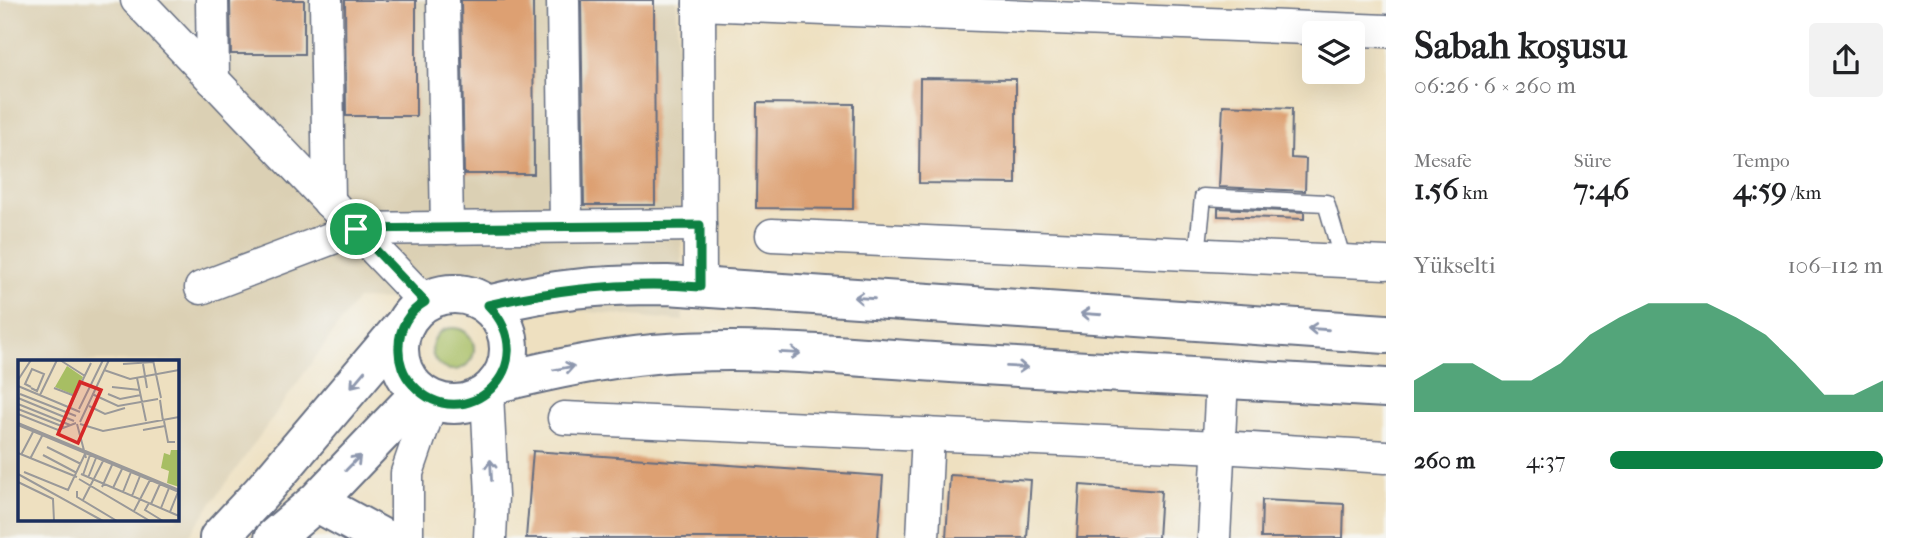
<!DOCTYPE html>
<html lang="tr">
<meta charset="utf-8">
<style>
body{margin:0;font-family:"IM FELL French Canon",serif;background:#f2f2f2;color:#202124;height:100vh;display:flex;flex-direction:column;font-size:26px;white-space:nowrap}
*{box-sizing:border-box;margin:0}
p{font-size:23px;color:#757577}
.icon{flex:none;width:38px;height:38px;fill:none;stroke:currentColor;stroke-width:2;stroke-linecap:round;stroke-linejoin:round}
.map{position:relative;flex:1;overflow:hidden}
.details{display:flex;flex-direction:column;background:#fff;width:525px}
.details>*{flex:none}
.controls{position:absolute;left:1302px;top:21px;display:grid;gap:14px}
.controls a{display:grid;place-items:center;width:63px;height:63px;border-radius:7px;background:#fff;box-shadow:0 7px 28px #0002;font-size:35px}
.pin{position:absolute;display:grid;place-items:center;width:60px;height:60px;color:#fff;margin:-30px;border:4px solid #fff;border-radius:50%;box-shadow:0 2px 7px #0007}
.round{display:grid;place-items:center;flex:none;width:74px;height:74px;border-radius:7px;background:#f2f2f2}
.headline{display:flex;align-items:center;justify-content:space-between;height:119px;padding:0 28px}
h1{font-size:38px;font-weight:800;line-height:52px}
.figures{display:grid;grid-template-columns:repeat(3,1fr);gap:10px;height:119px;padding:7px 28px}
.figures div{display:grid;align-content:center}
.figures b{font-size:30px;font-weight:800}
.figures small{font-size:19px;font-weight:400}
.figures p{font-size:19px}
.chart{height:196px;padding:14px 28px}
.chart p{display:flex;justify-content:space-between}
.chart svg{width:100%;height:126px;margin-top:7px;fill:#0b8043;opacity:.7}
ul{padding:0 28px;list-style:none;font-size:23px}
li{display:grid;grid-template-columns:112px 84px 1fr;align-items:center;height:52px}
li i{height:18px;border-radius:9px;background:#0b8043}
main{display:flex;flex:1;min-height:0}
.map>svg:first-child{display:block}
.built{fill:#dbd0b4;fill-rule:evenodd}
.green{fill:#a7be63;stroke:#617660;stroke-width:2}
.building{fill:#dda072}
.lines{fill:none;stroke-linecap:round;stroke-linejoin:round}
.service-casing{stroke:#656d80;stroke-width:19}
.minor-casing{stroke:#656d80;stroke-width:35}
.tertiary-casing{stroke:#656d80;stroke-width:42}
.service{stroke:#fff;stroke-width:16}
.minor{stroke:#fff;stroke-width:32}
.tertiary{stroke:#fff;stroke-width:38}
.oneway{stroke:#8d97ae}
.route-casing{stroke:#fff;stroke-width:14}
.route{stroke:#0b8043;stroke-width:9}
.inset-road{fill:none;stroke:#9a9999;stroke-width:2}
.view{fill:#d62828;fill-opacity:0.15;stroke:#d62828;stroke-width:3.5}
.inset-edge{fill:none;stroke:#1b2f5e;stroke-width:3.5}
</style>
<main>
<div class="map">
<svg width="1386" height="538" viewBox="0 0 1386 538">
<rect width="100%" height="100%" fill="#f6f6f2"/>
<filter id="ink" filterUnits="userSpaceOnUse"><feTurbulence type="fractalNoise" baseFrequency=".0143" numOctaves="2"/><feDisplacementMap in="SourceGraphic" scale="14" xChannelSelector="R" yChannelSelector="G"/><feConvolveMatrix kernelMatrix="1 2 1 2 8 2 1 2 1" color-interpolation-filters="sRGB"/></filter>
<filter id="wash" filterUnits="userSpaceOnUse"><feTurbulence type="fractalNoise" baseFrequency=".00686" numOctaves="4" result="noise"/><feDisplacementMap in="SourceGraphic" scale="28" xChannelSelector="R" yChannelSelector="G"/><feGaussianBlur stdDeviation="1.57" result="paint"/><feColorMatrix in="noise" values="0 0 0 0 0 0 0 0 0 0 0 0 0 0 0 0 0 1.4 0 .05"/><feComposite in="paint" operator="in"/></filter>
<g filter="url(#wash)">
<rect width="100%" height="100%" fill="#eee0c0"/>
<path class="built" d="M0,0H677L683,321L487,302L357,299L190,534L184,538H0ZM19,361H177V519H19Z"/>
<circle class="green" cx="453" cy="349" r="21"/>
<g id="blocks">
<g class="building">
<polygon points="230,0 304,0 304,54 231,54"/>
<polygon points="345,0 416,0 416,116 346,116"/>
<polygon points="461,0 533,0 534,174 464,174"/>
<polygon points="581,0 654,0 655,205 584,205"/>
<polygon points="920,78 1016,79 1016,184 919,183"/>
<polygon points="757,103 854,104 853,209 756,208"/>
<polygon points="1223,105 1292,108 1291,158 1306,159 1305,191 1219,187"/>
<polygon points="1218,208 1304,212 1304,219 1218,216"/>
<polygon points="533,451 883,476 878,538 526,538"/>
<polygon points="950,475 1031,480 1027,538 946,538"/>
<polygon points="1080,485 1161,491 1158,538 1077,538"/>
<polygon points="1262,500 1344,504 1343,538 1261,538"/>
</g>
</g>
</g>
<g filter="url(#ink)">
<use href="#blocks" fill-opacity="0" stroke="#656d80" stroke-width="2"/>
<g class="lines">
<g class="service-casing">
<polyline id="service" points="1197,255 1203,197 1326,203 1343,261"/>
</g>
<g class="minor-casing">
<g id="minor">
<polyline points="137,0 425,302"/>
<polyline points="212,0 213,80"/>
<polyline points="326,0 329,202"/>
<polyline points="443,0 447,228"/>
<polyline points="563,0 566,226"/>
<polyline points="699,0 700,287"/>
<polyline points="699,4 1386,31"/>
<polyline points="772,235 1386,263"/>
<polyline points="201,288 356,229 700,225"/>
<polyline points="487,393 492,496 490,538"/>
<polyline points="564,418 1219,447 1386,457"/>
<polyline points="407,538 407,473 432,400"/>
<polyline points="923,538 928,434"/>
<polyline points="1214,538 1222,379"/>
</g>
</g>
<g class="tertiary-casing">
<g id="tertiary">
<circle cx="454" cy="349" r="55"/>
<path d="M488,305C516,298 545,292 574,289C605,285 636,285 667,285L1386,334"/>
<path d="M497,383C549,370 601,359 654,354C763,345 874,359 983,365C1117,373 1252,380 1386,388"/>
<polyline points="316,502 382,538"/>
<polyline points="219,538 261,493 402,327"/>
<polyline points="274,538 316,502 420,393"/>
</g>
</g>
<use href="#service" class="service"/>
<use href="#minor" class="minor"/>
<use href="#tertiary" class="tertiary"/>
</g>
<defs><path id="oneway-shaft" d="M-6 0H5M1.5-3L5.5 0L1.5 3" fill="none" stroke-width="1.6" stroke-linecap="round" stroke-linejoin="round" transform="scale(1.75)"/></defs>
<g class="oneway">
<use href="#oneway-shaft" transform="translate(864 298) rotate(-176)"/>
<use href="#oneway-shaft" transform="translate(1091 314) rotate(-176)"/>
<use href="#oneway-shaft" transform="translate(1318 329) rotate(-176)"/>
<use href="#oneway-shaft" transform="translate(790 353) rotate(3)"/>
<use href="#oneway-shaft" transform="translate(1017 367) rotate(3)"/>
<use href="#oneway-shaft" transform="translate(564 368) rotate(-10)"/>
<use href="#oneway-shaft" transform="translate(358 379) rotate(130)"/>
<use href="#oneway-shaft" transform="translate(353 463) rotate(-46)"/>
<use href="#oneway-shaft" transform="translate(491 470) rotate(-93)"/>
</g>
</g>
<g class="lines" filter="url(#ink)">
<g class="route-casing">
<path id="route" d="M700,225V287C627,281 558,289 488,305C547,366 463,440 413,385C403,375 398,360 399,346C399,328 409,311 425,302L356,229Z"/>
</g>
<use href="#route" class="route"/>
</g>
<g transform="translate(18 360)">
<rect width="161" height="161" fill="#eee0c0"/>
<path d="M49,6L65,17L56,35L37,27ZM153,90H161V127L149,123L151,111L143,108L146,93L152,95Z" fill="#a7be63"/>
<path class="inset-road" d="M42,0L67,16M135,0L143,38M105,4L135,2M125,4L129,28M86,10L112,19L161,10M119,18L128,61M0,20L13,0M0,26L62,52M94,27L122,30M13,28L19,31L26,14L14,9L7,24L13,27M36,28L57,36M2,34L58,56M74,34L100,46L140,39M90,34L102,39L123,35M22,35L39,0M0,38L56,61M142,40L145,61M0,44L52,65M71,46L87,54L107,48M51,48L73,3M0,49L46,67M61,49L85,0M0,54L40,70L58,63M146,61L150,82H157M62,62L91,0M0,63L161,130M59,64L68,98M62,64L85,71L161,57M0,65L161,132M125,70L147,66M29,87L63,104M0,93L59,117M3,95L15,72M25,95L59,113M12,99L24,76M6,112L50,130L67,94M0,114L85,161M63,114L161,156M65,115L72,95M70,118L78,98M61,119L132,161M0,122L35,139L36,161M84,127L94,105M95,128L104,109M59,131V137L99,161M105,132L113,112M114,136L122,116M65,140L85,101M131,143L127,150L145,161M133,144L142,124M143,148L151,128M116,151L132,120M152,152L160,132"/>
<path class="view" d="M62,22L83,30L60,83L40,74Z"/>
<rect width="161" height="161" class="inset-edge"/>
</g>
</svg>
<div class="controls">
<a><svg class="icon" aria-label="layers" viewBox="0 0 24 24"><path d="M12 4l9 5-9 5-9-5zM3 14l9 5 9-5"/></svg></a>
</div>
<div class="pin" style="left:356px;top:229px;background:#1e9e55"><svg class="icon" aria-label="arrive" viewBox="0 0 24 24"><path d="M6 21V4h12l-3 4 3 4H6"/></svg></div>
</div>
<section class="details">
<div class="headline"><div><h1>Sabah koşusu</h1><p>06:26 · 6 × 260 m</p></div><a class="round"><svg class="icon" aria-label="share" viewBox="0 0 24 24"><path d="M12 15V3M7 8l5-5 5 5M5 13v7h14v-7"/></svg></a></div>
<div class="figures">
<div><p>Mesafe</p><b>1.56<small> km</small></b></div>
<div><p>Süre</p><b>7:46</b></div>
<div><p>Tempo</p><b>4:59<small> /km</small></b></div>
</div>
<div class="chart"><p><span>Yükselti</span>106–112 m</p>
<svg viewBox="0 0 160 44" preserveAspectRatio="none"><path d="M0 44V33L10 27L20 27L30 33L40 33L50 27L60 17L70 11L80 6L90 6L100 6L110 11L120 17L130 27L140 38L150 38L160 33V44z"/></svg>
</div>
<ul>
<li><b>260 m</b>4:37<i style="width:100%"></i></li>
</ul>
</section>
</main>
